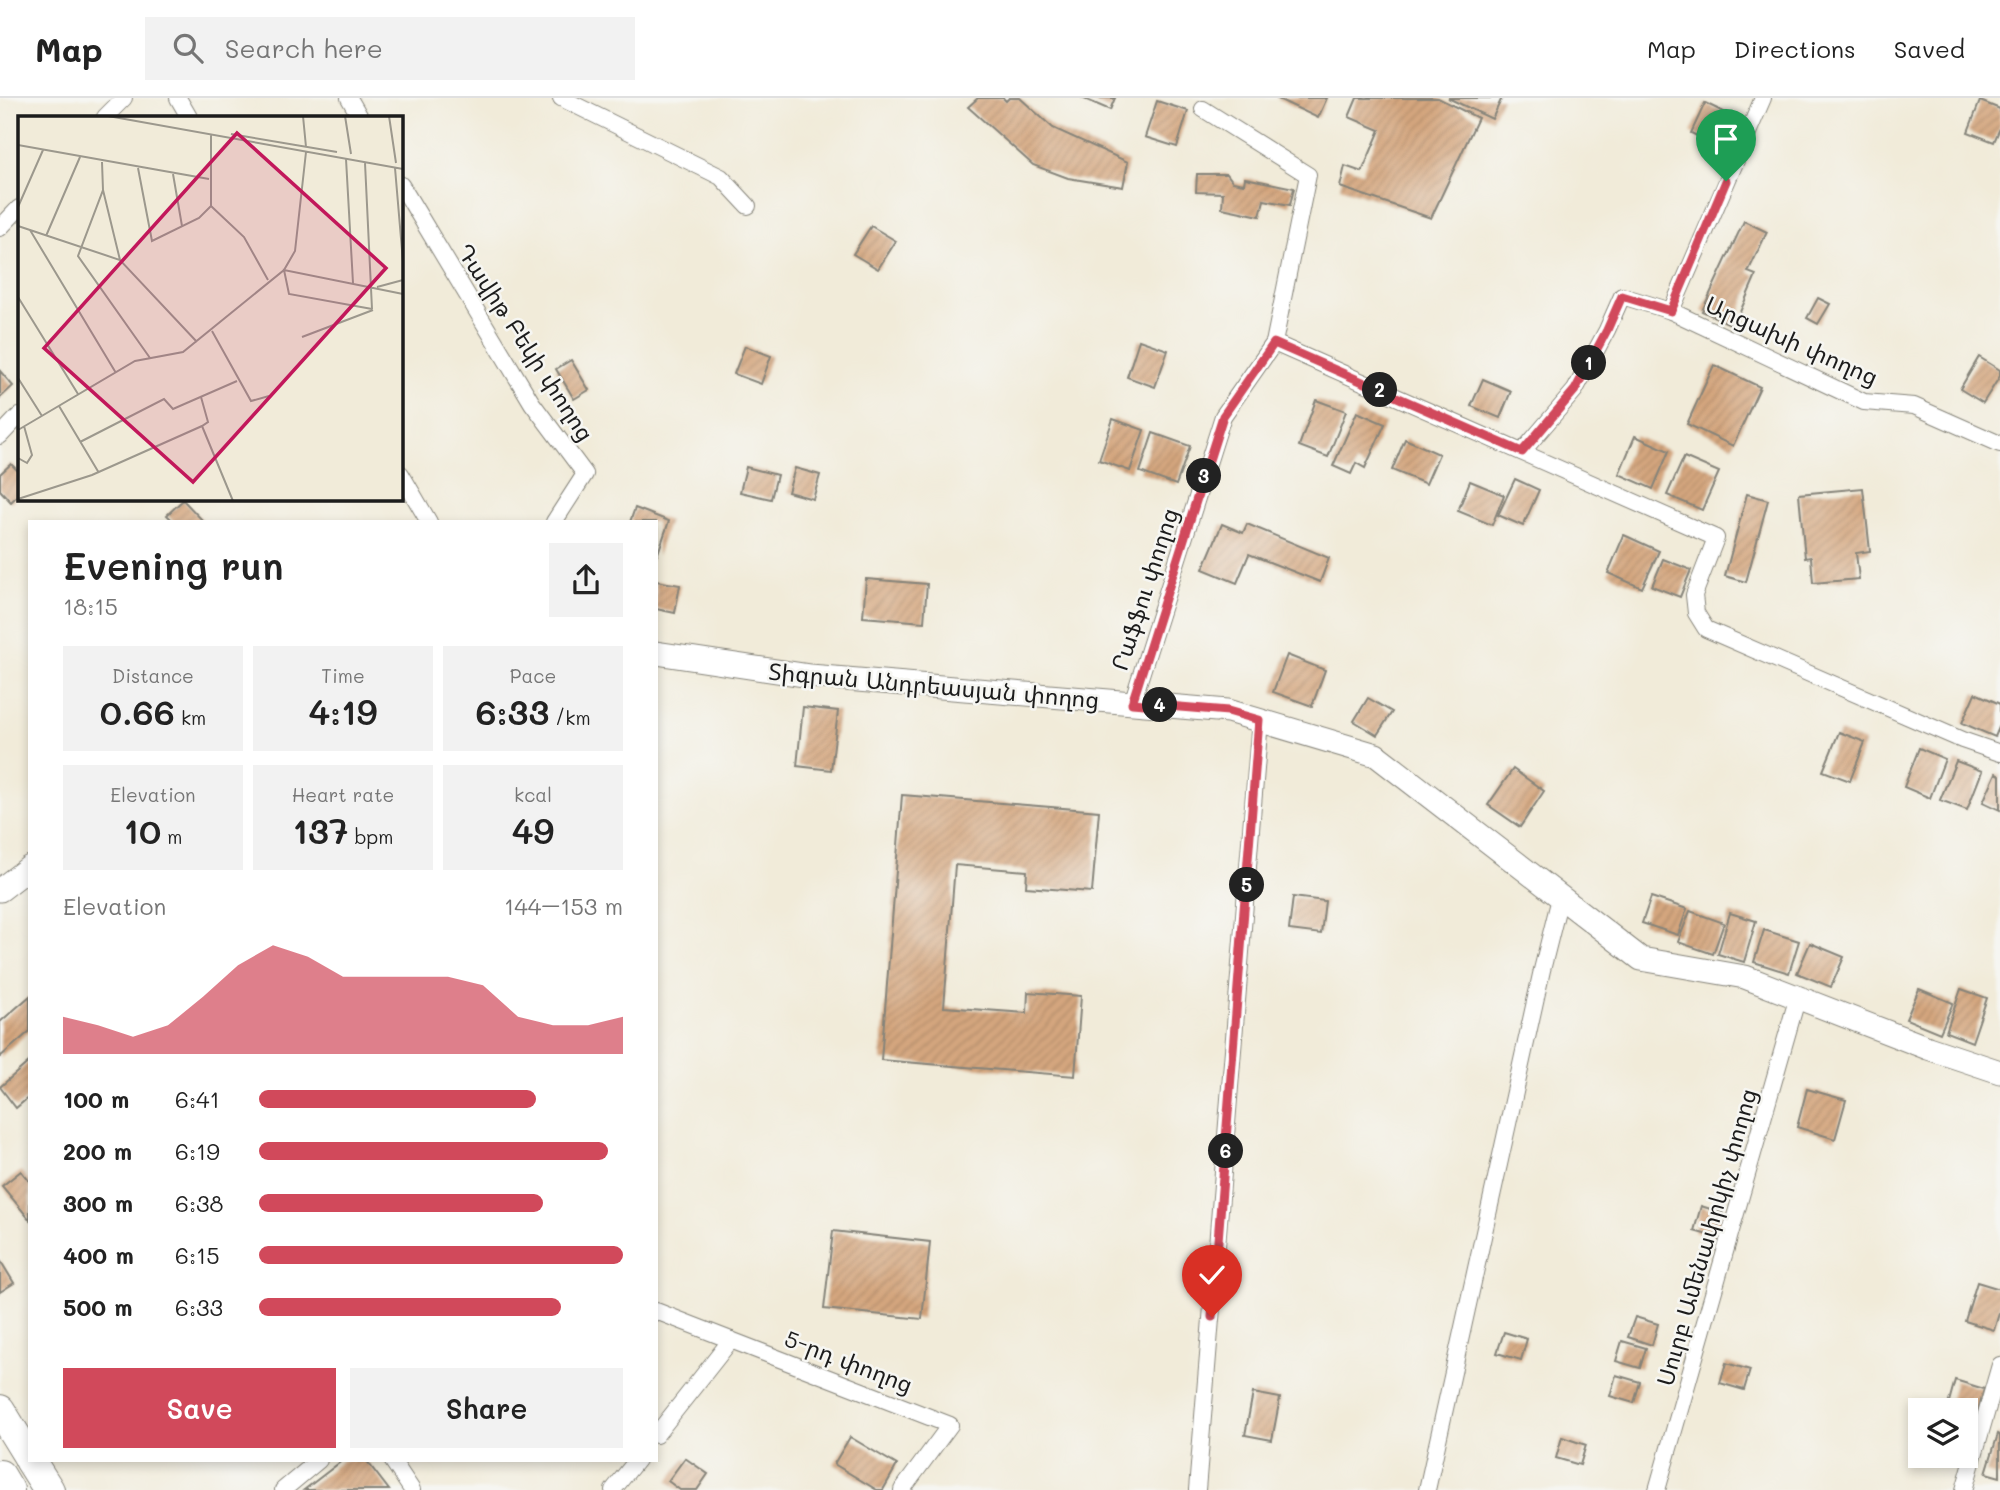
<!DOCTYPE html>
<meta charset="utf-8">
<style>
body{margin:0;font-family:Mali,"Noto Sans Armenian",sans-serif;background:#f2f2f2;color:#222;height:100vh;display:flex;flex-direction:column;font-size:26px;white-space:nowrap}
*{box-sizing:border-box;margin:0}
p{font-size:23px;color:#767676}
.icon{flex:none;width:38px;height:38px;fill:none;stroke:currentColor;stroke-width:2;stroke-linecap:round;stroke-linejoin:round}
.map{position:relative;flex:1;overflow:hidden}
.panel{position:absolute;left:28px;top:422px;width:630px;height:942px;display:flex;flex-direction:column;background:#fff;border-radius:0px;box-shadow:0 4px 10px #0003}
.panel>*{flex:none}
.fabs{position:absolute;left:1908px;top:1300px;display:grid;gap:14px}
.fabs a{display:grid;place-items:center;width:70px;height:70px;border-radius:0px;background:#fff;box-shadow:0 4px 10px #0003;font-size:35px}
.pin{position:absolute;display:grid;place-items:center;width:60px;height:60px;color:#fff;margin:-72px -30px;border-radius:50% 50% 50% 0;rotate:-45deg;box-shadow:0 0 7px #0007}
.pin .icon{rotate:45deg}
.km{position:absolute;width:35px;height:35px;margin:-18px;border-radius:50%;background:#222;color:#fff;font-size:19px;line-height:35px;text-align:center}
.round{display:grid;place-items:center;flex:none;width:74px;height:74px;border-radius:0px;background:#f2f2f2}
.head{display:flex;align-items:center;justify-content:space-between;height:119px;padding:0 35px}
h1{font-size:38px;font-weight:600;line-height:52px}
.stats{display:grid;grid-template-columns:repeat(3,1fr);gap:10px;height:119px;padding:7px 35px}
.stats div{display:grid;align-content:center;border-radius:0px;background:#f2f2f2;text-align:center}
.stats b{font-size:35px;font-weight:600}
.stats small{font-size:19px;font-weight:400}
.stats p{font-size:19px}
.chart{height:196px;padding:14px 35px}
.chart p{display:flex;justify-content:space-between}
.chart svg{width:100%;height:126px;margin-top:7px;fill:#d1495b;opacity:.7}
.action{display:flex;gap:14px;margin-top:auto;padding:14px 35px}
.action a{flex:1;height:80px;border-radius:0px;background:#d1495b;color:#fff;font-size:28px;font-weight:600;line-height:80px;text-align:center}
.action a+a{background:#f2f2f2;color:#222}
ul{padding:0 35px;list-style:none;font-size:23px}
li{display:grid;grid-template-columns:112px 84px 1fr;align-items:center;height:52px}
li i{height:18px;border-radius:9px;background:#d1495b}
header{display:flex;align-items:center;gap:42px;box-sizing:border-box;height:98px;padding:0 35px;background:#fff;border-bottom:2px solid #e0e0e0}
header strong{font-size:33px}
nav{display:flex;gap:38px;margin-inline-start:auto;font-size:24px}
.search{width:490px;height:63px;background:#f2f2f2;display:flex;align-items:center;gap:18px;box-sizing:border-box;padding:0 24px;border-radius:0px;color:#767676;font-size:26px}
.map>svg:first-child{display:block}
.building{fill:url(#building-hatch)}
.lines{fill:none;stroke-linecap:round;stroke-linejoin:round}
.street-casing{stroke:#86847a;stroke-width:18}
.secondary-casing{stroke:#86847a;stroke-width:25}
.highway-casing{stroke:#86847a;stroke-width:32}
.street{stroke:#fff;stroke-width:16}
.secondary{stroke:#fff;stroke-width:23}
.highway{stroke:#fff;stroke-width:30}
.route-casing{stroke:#fff;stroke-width:14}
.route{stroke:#d1495b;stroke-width:9}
.labels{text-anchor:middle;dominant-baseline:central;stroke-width:5;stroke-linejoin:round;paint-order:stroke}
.street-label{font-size:23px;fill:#1c1c1c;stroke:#f6f6f2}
.inset-road{fill:none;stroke:#9c988d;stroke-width:2}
.view{fill:#c2185b;fill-opacity:0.15;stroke:#c2185b;stroke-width:3.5}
.inset-edge{fill:none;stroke:#1c1c1c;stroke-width:3.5}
</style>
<header>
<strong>Map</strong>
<div class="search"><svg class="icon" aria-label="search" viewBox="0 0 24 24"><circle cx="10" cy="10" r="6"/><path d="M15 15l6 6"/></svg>Search here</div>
<nav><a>Map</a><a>Directions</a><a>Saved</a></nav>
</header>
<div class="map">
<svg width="2000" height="1392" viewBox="0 0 2000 1392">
<defs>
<pattern id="building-hatch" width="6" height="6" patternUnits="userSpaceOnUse" patternTransform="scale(1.75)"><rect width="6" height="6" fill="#d4a67e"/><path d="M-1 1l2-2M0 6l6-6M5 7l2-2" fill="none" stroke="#b58e6c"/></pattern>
</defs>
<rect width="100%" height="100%" fill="#f6f6f2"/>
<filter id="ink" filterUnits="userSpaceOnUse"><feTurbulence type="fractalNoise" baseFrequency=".0143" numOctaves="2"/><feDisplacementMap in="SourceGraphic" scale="14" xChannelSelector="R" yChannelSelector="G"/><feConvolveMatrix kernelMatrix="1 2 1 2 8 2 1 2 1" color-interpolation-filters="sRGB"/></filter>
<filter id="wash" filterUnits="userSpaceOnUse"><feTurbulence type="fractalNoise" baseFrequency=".00686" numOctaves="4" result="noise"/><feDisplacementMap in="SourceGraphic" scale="28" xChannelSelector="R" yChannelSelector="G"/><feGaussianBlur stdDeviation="1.57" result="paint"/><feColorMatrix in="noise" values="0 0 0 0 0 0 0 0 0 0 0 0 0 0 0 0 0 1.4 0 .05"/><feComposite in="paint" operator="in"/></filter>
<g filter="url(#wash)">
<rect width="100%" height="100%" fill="#f1ebd9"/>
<g id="blocks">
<g class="building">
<polygon points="978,0 1003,0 1006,3 1009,0 1020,0 1053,30 1128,64 1123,89 1068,80 1033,67 968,9"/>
<polygon points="1082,0 1115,0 1110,12"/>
<polygon points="1276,0 1327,0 1318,20"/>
<polygon points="1357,0 1438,0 1478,20 1431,120 1340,89 1345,68 1362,74 1380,32 1349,19"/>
<polygon points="1448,0 1502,0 1492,21"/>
<polygon points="1157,3 1188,13 1177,49 1145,39"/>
<polygon points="1980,3 2000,11 2000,30 1994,44 1968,34"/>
<polygon points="1705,5 1730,17 1715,47 1691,35"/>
<polygon points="1197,76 1227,76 1233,84 1244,86 1245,80 1294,90 1290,107 1264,102 1260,118 1222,110 1223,95 1196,94"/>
<polygon points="1744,123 1767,134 1748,174 1756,177 1734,228 1702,213"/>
<polygon points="871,128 896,143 878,171 853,156"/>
<polygon points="1818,200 1830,206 1818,226 1807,220"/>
<polygon points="1139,242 1168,252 1155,289 1127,279"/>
<polygon points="745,248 771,258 761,286 734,276"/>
<polygon points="1979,259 2000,272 2000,278 1983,305 1960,291"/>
<polygon points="571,262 589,292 574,301 556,271"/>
<polygon points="1714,267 1760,289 1733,348 1687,326"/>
<polygon points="0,273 13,288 0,300"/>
<polygon points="1483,281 1511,293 1500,320 1471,308"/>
<polygon points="1316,302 1346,313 1328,359 1299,348"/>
<polygon points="1357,314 1385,326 1365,370 1356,365 1351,376 1333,368"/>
<polygon points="1113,321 1144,332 1130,373 1099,362"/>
<polygon points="1153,335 1190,348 1176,387 1140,374"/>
<polygon points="1635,338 1669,353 1653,391 1619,376"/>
<polygon points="1405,341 1439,356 1426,386 1392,372"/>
<polygon points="1684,359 1719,374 1702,412 1667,397"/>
<polygon points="11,366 19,374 19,396 11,404 0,392 0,376"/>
<polygon points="746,369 777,377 771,401 740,394"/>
<polygon points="795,370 820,377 813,401 788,394"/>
<polygon points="1515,381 1539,392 1523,428 1498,417"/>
<polygon points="1470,383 1504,397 1492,427 1458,413"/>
<polygon points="1863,390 1870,453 1856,455 1859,481 1813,485 1811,459 1805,460 1799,396"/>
<polygon points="1747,396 1768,402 1746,484 1725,478"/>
<polygon points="183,402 204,424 174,424 167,417"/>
<polygon points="635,410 669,423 657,458 656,424 630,424"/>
<polygon points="1222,426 1243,435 1247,426 1329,460 1320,484 1249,456 1237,485 1203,471"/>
<polygon points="1624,437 1659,453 1642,490 1608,475"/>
<polygon points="1663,461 1691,472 1680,499 1652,488"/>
<polygon points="866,481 927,486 924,524 863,519"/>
<polygon points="656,483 680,487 675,515 656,511"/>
<polygon points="1287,557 1325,572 1312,608 1273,594"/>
<polygon points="1975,595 2000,606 2000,627 1995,639 1962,625"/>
<polygon points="1368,600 1392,614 1377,637 1354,623"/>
<polygon points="803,609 838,613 831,672 797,668"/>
<polygon points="1839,634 1865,644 1850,683 1823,673"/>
<polygon points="1919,650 1945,661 1930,700 1904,689"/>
<polygon points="1956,663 1982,673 1967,712 1940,702"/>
<polygon points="1513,671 1544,693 1520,729 1488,707"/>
<polygon points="1996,675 2000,677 2000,712 1983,704"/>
<polygon points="902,697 1099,713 1092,794 1026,789 1027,773 955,767 944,909 1027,915 1028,894 1081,898 1075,978 881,962"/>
<polygon points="1293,799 1325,803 1321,836 1289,832"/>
<polygon points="1651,799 1687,811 1678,837 1642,825"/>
<polygon points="1690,813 1724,825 1713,856 1678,844"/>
<polygon points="1730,815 1756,823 1744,864 1718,856"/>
<polygon points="1764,832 1799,843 1789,875 1754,864"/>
<polygon points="1810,845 1844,859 1831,889 1797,875"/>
<polygon points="1919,891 1953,905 1940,935 1906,921"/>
<polygon points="1961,891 1987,900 1972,944 1946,934"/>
<polygon points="30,898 30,933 0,959 0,924"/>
<polygon points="30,963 30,998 16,1010 0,989"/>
<polygon points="1807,991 1846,1002 1835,1041 1797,1029"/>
<polygon points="21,1073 30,1084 30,1122 2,1088"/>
<polygon points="1701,1108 1723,1115 1715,1139 1694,1133"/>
<polygon points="833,1133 930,1144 922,1221 824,1211"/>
<polygon points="0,1162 14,1185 0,1194"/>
<polygon points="1977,1184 2000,1191 2000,1212 1994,1232 1965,1223"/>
<polygon points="1635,1219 1658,1226 1652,1247 1628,1239"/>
<polygon points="1504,1234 1527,1241 1521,1262 1497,1255"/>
<polygon points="1622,1243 1646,1250 1640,1270 1616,1263"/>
<polygon points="1726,1265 1750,1272 1744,1292 1720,1285"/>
<polygon points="1616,1277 1640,1284 1634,1305 1610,1298"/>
<polygon points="1955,1282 1984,1291 1976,1320 1965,1317 1965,1312 1947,1311"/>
<polygon points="1253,1295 1280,1300 1272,1342 1245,1337"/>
<polygon points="1998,1336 2000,1337 2000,1379 1986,1375"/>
<polygon points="850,1339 897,1367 883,1392 877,1392 834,1366"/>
<polygon points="1562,1339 1586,1347 1580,1367 1556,1360"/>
<polygon points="685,1360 708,1376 697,1392 680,1392 668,1383"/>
<polygon points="343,1362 366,1362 389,1392 304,1392"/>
</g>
</g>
</g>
<g filter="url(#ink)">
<use href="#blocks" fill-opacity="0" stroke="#86847a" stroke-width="2"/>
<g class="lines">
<g class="street-casing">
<g id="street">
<polyline points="178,0 189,19"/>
<polyline points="349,0 360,19"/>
<polyline points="561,0 721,79 748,108"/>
<polyline points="105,19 124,0"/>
<polyline points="401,87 532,305 585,376 554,424"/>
<polyline points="0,130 19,110"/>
<polyline points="1671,213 1763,0"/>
<polyline points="1274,245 1716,440 1694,497 1696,515 1706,531 1962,642 2000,655"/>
<polyline points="0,338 19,318"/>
<polyline points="1522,354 1575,292 1607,232 1622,198 1671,213 1864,304 1914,308 2000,346"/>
<polyline points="401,376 429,424"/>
<polyline points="1132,605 1223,318 1274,245 1308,77 1203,11"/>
<polyline points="656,1213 950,1327 902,1392"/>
<polyline points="656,1337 731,1242"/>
<polyline points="392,1362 412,1392"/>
<polyline points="283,1392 319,1362"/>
<polyline points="613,1392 637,1362"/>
<polyline points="1197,1392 1260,622"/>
<polyline points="1427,1392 1542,872 1560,800"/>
<polyline points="1657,1392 1798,898"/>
<polyline points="1964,1392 2000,1267"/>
</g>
</g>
<g class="secondary-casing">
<g id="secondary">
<polyline points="656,555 810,578 1228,613 1376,657 1641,861 1745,879 1928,950 2000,974"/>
<polyline points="0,792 30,769"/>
</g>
</g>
<g class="highway-casing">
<g id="highway">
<polyline points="0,1312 30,1361"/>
<polyline points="30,1362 49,1392"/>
<polyline points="0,1377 9,1392"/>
</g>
</g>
<use href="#street" class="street"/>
<use href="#secondary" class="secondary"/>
<use href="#highway" class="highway"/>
</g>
</g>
<g class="lines" filter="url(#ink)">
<g class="route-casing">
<polyline id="route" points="1212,1219 1259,622 1228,613 1132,605 1223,318 1274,245 1522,354 1575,292 1607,232 1622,198 1671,213 1726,83"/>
</g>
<use href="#route" class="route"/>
</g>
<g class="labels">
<g class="street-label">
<text transform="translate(1792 242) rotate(24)">Արցախի փողոց</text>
<text transform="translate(526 244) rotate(57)">Դավիթ Բեկի փողոց</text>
<text transform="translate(1144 491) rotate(-72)">Րաֆֆու փողոց</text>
<text transform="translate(934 587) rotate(5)">Տիգրան Անդրեասյան փողոց</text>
<text transform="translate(1706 1139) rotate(-74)">Սուրբ Ամենափրկիչ փողոց</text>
<text transform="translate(849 1263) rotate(21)">5-րդ փողոց</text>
</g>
</g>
<g transform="translate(18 18)">
<rect width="385" height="385" fill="#f1ebd9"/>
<path class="inset-road" d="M90,0L385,53M285,0L288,31M327,0L333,38M371,0L378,47M213,18L319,36M193,19V90L226,121L250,164M0,29L191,63M328,43L335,167M84,46L85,74L60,140L132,242M347,47L354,193M120,52L134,125L181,102L193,90M377,52L385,146M155,58L164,110M85,74L102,144M0,91L25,34M0,110L102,144L179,226M12,114L98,257M28,120L62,41M359,171L385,164M0,181L60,278M354,193L271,178L266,154L385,178M194,215L233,285L251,280M284,221L355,194M0,262L24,300M41,290L81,357M184,310L215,385M0,314L117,245L165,236L266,154L277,135L288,36M62,326L146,283L155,293L219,265M0,342L9,347L14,339L6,310M0,383L74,359L184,310L190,306L183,281"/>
<path class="view" d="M219,17L368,152L175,366L26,232Z"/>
<rect width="385" height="385" class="inset-edge"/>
</g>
</svg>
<div class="fabs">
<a><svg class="icon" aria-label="layers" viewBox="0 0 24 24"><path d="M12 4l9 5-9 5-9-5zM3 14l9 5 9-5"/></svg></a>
</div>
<div class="pin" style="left:1726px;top:83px;background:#1e9e55"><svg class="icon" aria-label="arrive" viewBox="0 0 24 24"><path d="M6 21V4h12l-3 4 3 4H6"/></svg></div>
<div class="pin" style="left:1212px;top:1219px;background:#d93025"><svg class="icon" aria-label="check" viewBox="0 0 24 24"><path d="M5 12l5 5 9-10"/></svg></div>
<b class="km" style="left:1589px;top:265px">1</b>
<b class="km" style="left:1380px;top:292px">2</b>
<b class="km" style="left:1204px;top:378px">3</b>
<b class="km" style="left:1160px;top:607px">4</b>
<b class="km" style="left:1247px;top:787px">5</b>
<b class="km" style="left:1226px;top:1053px">6</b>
<section class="panel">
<div class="head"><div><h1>Evening run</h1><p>18:15</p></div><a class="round"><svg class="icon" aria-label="share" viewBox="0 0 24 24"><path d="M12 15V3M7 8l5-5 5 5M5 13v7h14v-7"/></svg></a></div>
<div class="stats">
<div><p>Distance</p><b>0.66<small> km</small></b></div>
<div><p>Time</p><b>4:19</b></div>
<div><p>Pace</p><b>6:33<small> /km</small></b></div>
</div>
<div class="stats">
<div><p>Elevation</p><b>10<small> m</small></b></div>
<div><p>Heart rate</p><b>137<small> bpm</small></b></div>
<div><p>kcal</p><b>49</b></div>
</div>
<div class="chart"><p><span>Elevation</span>144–153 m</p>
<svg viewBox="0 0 160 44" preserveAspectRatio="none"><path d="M0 44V31L10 34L20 38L30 34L40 24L50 13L60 6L70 10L80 17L90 17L100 17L110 17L120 20L130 31L140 34L150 34L160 31V44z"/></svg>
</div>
<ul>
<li><b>100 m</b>6:41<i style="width:76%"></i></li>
<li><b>200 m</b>6:19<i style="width:96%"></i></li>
<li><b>300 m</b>6:38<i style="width:78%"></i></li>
<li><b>400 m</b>6:15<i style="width:100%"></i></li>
<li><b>500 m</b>6:33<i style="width:83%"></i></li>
</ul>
<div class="action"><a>Save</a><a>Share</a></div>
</section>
</div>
